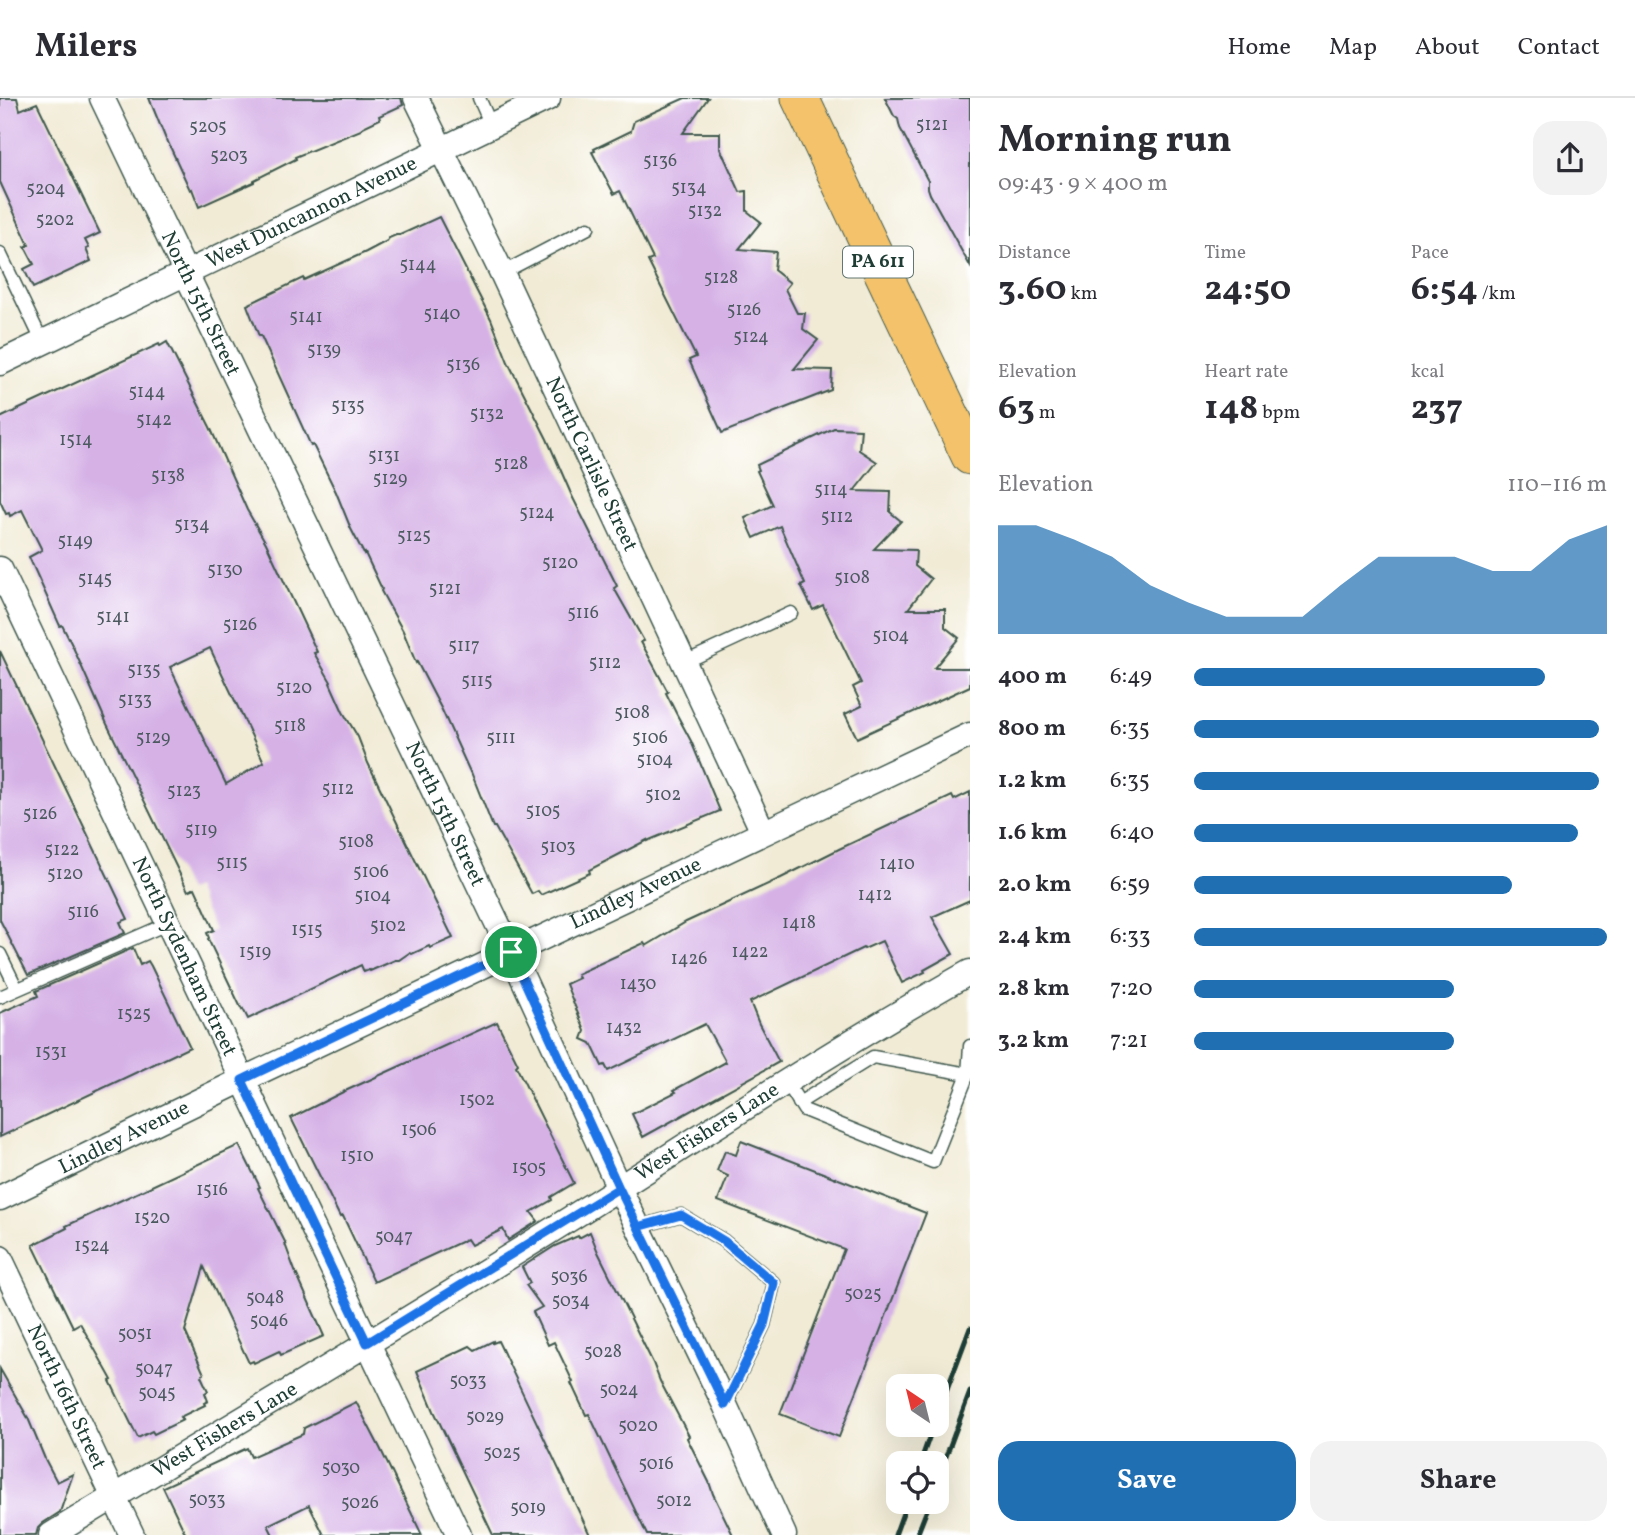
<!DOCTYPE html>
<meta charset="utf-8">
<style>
body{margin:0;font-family:Vollkorn,serif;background:#f2f2f3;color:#2b2b33;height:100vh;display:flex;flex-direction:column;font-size:26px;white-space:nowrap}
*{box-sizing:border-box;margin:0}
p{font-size:23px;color:#7c7c81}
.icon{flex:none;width:38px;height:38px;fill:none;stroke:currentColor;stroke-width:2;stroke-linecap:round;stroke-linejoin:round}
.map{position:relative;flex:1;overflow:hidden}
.sheet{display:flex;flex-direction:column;background:#fff;width:665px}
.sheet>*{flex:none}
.needle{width:46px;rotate:325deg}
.controls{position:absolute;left:886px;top:1276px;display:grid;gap:14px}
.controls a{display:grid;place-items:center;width:63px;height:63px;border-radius:14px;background:#fff;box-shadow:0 7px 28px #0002;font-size:35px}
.pin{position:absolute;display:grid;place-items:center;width:60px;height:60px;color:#fff;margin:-30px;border:4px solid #fff;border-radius:50%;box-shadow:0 2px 7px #0007}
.round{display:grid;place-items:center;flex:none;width:74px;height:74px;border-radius:21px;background:#f2f2f3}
.summary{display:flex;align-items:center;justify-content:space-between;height:119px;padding:0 28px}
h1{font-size:38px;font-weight:700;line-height:52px}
.metrics{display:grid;grid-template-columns:repeat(3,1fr);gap:10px;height:119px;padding:7px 28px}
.metrics div{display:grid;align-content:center}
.metrics b{font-size:35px;font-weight:700}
.metrics small{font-size:19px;font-weight:400}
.metrics p{font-size:19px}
.chart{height:196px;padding:14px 28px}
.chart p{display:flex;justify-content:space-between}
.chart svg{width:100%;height:126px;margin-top:7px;fill:#1f6fb2;opacity:.7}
.button{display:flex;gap:14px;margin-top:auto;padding:14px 28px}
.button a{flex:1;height:80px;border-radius:21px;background:#1f6fb2;color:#fff;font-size:28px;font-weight:700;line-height:80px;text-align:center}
.button a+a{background:#f2f2f3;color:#2b2b33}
ul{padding:0 28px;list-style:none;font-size:23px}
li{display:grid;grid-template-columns:112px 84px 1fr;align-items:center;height:52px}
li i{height:18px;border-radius:9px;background:#1f6fb2}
header{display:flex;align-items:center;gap:42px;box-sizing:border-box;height:98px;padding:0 35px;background:#fff;border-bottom:2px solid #e1e1e2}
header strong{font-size:33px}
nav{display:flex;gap:38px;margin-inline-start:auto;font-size:24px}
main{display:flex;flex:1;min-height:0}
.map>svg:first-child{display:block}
.building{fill:#d5b1e6;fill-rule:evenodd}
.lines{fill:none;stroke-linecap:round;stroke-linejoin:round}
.service-casing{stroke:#3e574c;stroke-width:15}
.minor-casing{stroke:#3e574c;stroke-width:27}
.primary-casing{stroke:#3e574c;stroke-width:39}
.service{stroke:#fff;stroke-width:12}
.minor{stroke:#fff;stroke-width:24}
.primary{stroke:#f3c26a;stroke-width:37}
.rail{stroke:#1f3d34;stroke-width:5}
.route-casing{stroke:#fff;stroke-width:14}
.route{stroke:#1a73e8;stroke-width:9}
.labels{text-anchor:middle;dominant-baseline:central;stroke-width:5;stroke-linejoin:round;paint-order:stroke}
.number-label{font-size:18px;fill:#4c5a60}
.shield{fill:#fff;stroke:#627771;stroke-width:2}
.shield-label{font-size:19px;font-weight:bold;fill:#1f3d34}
.street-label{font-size:21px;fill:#1f3d34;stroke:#fff}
</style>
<header>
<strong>Milers</strong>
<nav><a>Home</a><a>Map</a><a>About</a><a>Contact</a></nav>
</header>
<main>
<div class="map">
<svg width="970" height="1437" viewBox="0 0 970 1437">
<rect width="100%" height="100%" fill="#fff"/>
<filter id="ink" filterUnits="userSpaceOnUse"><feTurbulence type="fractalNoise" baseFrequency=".0143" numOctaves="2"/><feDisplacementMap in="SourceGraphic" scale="14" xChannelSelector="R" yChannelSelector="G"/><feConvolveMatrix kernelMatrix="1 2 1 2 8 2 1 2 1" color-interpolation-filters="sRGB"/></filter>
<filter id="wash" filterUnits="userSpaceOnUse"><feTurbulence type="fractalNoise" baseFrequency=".00686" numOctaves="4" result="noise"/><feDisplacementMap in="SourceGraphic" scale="28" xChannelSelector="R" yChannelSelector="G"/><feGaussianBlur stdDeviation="1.57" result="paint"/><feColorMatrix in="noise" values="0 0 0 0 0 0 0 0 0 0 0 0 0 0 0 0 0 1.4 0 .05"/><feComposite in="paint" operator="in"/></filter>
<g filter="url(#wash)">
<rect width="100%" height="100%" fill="#f1ebd5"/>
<g id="blocks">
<g class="building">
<polygon points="0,0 17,0 20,12 37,5 100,135 85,142 89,150 86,151 91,163 33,190 24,171 34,166 25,149 29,147 0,84"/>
<polygon points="149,0 401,0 403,7 379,18 380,21 363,29 361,32 295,59 296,61 254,82 254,84 199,109 192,91 190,92 168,44 167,44"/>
<polygon points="685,0 708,0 683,35 720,35 720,50 740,94 747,93 747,113 761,124 739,151 776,154 774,172 790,185 785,191 797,215 805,215 803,231 818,242 794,271 832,272 831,292 722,335 689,262 696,259 648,163 653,161 620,93 614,96 592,54 595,53 594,51 631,33 634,23"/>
<polygon points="885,0 970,0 970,168 930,96 928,90 928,83 900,30 898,21 894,18"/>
<polygon points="439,119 491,221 508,264 547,341 572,398 617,488 614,490 644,543 641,544 668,594 666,595 676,615 691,643 720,713 647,743 647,742 589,772 590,775 541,797 538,793 532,796 495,729 493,729 471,674 470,674 442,612 417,564 416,565 403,533 381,493 382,491 365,455 364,456 351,431 336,394 313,347 311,348 261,238 259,238 247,207 303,180 304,182 366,154 387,143 389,140 396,137 400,137"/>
<path d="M167,244L210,329L247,412L266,445L317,554L314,555L331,584L330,585L343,614L358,639L368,665L453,840L430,850L429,848L412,856L409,855L399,862H395L370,873L369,872L364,874L361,867L248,921L243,911L242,912L208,841L209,840L207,835L214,832L195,790L188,793L107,626L73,549L62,527L60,528L29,459L42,452L22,412L10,418L9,415L6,416L0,403V320L159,246L160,248ZM210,550L264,664L226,686L170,569Z"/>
<polygon points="834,330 861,331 859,352 877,364 854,393 891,394 890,414 901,423 874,451 916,452 915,468 931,481 908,511 945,511 945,529 959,540 934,570 970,570 970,588 857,640 845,616 862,608 853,589 861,585 823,507 813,512 801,488 805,486 780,428 754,440 745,420 773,407 757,373 759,372 757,367"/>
<polygon points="0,553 128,821 120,824 125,835 28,877 0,822"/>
<polygon points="970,694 970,802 932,819 953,856 924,872 925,874 902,885 882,843 864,851 863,850 750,904 759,926 779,964 643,1039 632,1016 676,994 674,992 726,964 705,926 608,973 605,967 602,968 591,945 582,941 585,933 566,886 579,880 577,876 644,845 646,848 686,824 781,780 839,751 952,698 954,702"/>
<polygon points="133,850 140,867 148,863 151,868 190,949 0,1039 0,915 38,898 36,893"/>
<polygon points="497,924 518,966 516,968 574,1085 551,1099 552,1102 531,1114 538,1123 508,1142 503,1131 471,1147 467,1141 374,1184 343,1118 340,1119 291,1020 343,994"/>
<polygon points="741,1043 926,1115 839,1339 780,1316 844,1151 718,1103 728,1078 717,1073 725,1053 736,1057"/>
<polygon points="239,1047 260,1089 258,1090 286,1146 285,1146 295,1173 324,1238 281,1257 279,1253 254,1265 253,1263 249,1265 204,1169 185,1233 204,1276 201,1278 208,1293 205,1295 208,1303 204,1305 205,1307 180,1319 183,1322 154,1336 152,1333 138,1340 110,1283 112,1282 80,1225 73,1229 33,1147 67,1130 66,1128"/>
<polygon points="590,1134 598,1154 653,1265 660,1283 689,1338 687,1340 709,1384 713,1396 733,1437 647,1437 589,1316 586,1317 571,1285 573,1284 554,1244 548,1247 533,1214 542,1209 526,1187 530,1185 522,1169 555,1148 578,1138 579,1140"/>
<polygon points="493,1243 493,1245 498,1243 590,1437 493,1437 434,1313 417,1273 470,1248 475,1252"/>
<polygon points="0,1271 28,1320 45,1361 57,1384 73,1376 60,1414 43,1425 38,1430 36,1437 0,1437"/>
<polygon points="356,1304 380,1350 422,1437 324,1437 309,1407 268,1427 273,1437 186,1437 163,1389 247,1350 251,1359 303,1336 304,1330"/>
</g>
</g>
</g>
<g filter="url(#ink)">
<use href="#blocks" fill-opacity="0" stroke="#3e574c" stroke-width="2"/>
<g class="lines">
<g class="service-casing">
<g id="service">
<polyline points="479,0 491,27"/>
<polyline points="0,155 43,245"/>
<polyline points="502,175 588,130"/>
<polyline points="683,565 791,515"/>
<polyline points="0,856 17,891"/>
<polyline points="0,899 169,825"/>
<polyline points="786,983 804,1012 933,1064 968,976 970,948"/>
<polyline points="799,1005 873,959 968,976"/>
<polyline points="638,1129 681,1117 724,1143 774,1185 764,1227 725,1307"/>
</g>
</g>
<g class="minor-casing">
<g id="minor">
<path id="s1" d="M102,0L511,854L619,1090L725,1307L784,1437"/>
<path id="s2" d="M416,0L502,175L763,734"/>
<path id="s3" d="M0,265L548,0"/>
<path id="s4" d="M0,471L459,1437"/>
<path id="s5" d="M0,1100L242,982L970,637"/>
<path id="s6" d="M0,1160L132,1437"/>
<path id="s7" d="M51,1437C230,1328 410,1222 587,1110C714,1030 839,948 970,874"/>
</g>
</g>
<g class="primary-casing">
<polyline id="primary" points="800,0 970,358"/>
</g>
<use href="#service" class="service"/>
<use href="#minor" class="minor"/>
<use href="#primary" class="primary"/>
<g class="rail">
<polyline points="936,1321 970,1230"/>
<polyline points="920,1365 934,1326"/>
<polyline points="936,1385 970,1294"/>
<polyline points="895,1437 907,1404"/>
<polyline points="917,1437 930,1404"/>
</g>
</g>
</g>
<g class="lines" filter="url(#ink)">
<g class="route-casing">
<polyline id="route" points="511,854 242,982 367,1245 619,1090 638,1129 681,1117 724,1143 774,1185 764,1227 725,1307 619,1090 511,854"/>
</g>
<use href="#route" class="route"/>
</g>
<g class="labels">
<g class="number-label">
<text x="932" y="27">5121</text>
<text x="208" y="29">5205</text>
<text x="229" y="58">5203</text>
<text x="660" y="63">5136</text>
<text x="689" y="90">5134</text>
<text x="46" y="91">5204</text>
<text x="705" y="113">5132</text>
<text x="55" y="122">5202</text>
<text x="418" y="167">5144</text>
<text x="721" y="180">5128</text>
<text x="744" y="212">5126</text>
<text x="442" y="216">5140</text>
<text x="306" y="219">5141</text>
<text x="751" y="239">5124</text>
<text x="324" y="252">5139</text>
<text x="463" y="267">5136</text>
<text x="147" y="294">5144</text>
<text x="348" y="308">5135</text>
<text x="487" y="316">5132</text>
<text x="154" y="322">5142</text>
<text x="76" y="342">1514</text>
<text x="384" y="358">5131</text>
<text x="511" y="366">5128</text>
<text x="168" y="378">5138</text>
<text x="390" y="381">5129</text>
<text x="831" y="392">5114</text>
<text x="537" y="415">5124</text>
<text x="837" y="419">5112</text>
<text x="192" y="427">5134</text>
<text x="414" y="438">5125</text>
<text x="75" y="443">5149</text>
<text x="560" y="465">5120</text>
<text x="225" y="472">5130</text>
<text x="852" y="480">5108</text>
<text x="95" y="481">5145</text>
<text x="445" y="491">5121</text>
<text x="583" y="515">5116</text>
<text x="113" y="519">5141</text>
<text x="240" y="527">5126</text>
<text x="891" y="538">5104</text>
<text x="464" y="548">5117</text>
<text x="605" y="565">5112</text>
<text x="144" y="572">5135</text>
<text x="477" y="583">5115</text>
<text x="294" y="590">5120</text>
<text x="135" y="602">5133</text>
<text x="632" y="615">5108</text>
<text x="290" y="628">5118</text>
<text x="153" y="640">5129</text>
<text x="501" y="640">5111</text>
<text x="650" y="640">5106</text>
<text x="655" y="662">5104</text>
<text x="338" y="691">5112</text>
<text x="184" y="693">5123</text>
<text x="663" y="697">5102</text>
<text x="543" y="713">5105</text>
<text x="40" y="716">5126</text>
<text x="201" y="732">5119</text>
<text x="356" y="744">5108</text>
<text x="558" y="749">5103</text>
<text x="62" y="752">5122</text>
<text x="232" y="765">5115</text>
<text x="897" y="766">1410</text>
<text x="371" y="774">5106</text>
<text x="65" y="776">5120</text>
<text x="875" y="797">1412</text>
<text x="373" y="798">5104</text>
<text x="83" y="814">5116</text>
<text x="799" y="825">1418</text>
<text x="388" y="828">5102</text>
<text x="307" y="832">1515</text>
<text x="255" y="854">1519</text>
<text x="750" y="854">1422</text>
<text x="689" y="861">1426</text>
<text x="638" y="886">1430</text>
<text x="134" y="916">1525</text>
<text x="624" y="930">1432</text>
<text x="51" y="954">1531</text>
<text x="477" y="1002">1502</text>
<text x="419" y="1032">1506</text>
<text x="357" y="1058">1510</text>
<text x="529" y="1070">1505</text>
<text x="212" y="1092">1516</text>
<text x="152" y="1120">1520</text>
<text x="394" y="1139">5047</text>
<text x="92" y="1148">1524</text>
<text x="569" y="1179">5036</text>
<text x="863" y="1196">5025</text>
<text x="265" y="1200">5048</text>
<text x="571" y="1203">5034</text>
<text x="269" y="1223">5046</text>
<text x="135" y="1236">5051</text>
<text x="603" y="1254">5028</text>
<text x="154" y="1271">5047</text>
<text x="468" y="1283">5033</text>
<text x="619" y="1292">5024</text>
<text x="157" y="1295">5045</text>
<text x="485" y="1319">5029</text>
<text x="638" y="1328">5020</text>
<text x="502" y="1355">5025</text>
<text x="656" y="1366">5016</text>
<text x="341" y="1370">5030</text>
<text x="207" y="1402">5033</text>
<text x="674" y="1403">5012</text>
<text x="360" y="1405">5026</text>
<text x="528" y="1410">5019</text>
</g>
<rect class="shield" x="843" y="148.5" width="70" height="31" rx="5"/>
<g class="shield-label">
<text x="878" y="164">PA 611</text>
</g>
<g class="street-label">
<text stroke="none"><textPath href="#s3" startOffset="346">West Duncannon Avenue</textPath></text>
<text stroke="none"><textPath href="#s1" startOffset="228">North 15th Street</textPath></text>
<text stroke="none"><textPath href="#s2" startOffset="406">North Carlisle Street</textPath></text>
<text stroke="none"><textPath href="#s1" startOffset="794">North 15th Street</textPath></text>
<text stroke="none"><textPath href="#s5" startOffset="705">Lindley Avenue</textPath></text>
<text stroke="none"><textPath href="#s4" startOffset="429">North Sydenham Street</textPath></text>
<text stroke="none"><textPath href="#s7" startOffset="770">West Fishers Lane</textPath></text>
<text stroke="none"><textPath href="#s5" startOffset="138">Lindley Avenue</textPath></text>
<text stroke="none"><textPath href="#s6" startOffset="154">North 16th Street</textPath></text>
<text stroke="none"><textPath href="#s7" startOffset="203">West Fishers Lane</textPath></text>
</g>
</g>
</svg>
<div class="controls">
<a><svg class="needle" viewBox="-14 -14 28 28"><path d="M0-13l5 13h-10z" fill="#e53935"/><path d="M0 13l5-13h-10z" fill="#7c7c81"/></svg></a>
<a><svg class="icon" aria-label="locate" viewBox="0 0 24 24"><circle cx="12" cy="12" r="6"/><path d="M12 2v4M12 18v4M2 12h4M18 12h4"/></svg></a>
</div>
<div class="pin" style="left:511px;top:854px;background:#1e9e55"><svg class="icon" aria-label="arrive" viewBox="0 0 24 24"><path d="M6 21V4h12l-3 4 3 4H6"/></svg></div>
</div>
<section class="sheet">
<div class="summary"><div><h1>Morning run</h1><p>09:43 · 9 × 400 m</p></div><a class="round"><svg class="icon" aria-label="share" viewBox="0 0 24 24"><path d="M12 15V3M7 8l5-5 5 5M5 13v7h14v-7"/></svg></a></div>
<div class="metrics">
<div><p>Distance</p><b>3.60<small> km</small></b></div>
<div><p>Time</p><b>24:50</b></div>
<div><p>Pace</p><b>6:54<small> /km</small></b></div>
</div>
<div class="metrics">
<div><p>Elevation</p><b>63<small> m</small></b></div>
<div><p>Heart rate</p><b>148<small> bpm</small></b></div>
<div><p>kcal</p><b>237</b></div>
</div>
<div class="chart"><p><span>Elevation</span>110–116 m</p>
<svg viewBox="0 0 160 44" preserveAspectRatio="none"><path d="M0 44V6L10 6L20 11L30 17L40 27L50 33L60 38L70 38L80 38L90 27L100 17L110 17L120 17L130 22L140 22L150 11L160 6V44z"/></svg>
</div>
<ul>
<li><b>400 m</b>6:49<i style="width:85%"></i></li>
<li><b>800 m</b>6:35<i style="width:98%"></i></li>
<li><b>1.2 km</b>6:35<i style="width:98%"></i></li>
<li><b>1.6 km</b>6:40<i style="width:93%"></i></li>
<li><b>2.0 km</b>6:59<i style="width:77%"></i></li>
<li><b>2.4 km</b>6:33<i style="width:100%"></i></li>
<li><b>2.8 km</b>7:20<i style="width:63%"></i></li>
<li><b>3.2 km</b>7:21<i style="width:63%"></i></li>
</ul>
<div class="button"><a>Save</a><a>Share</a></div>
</section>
</main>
